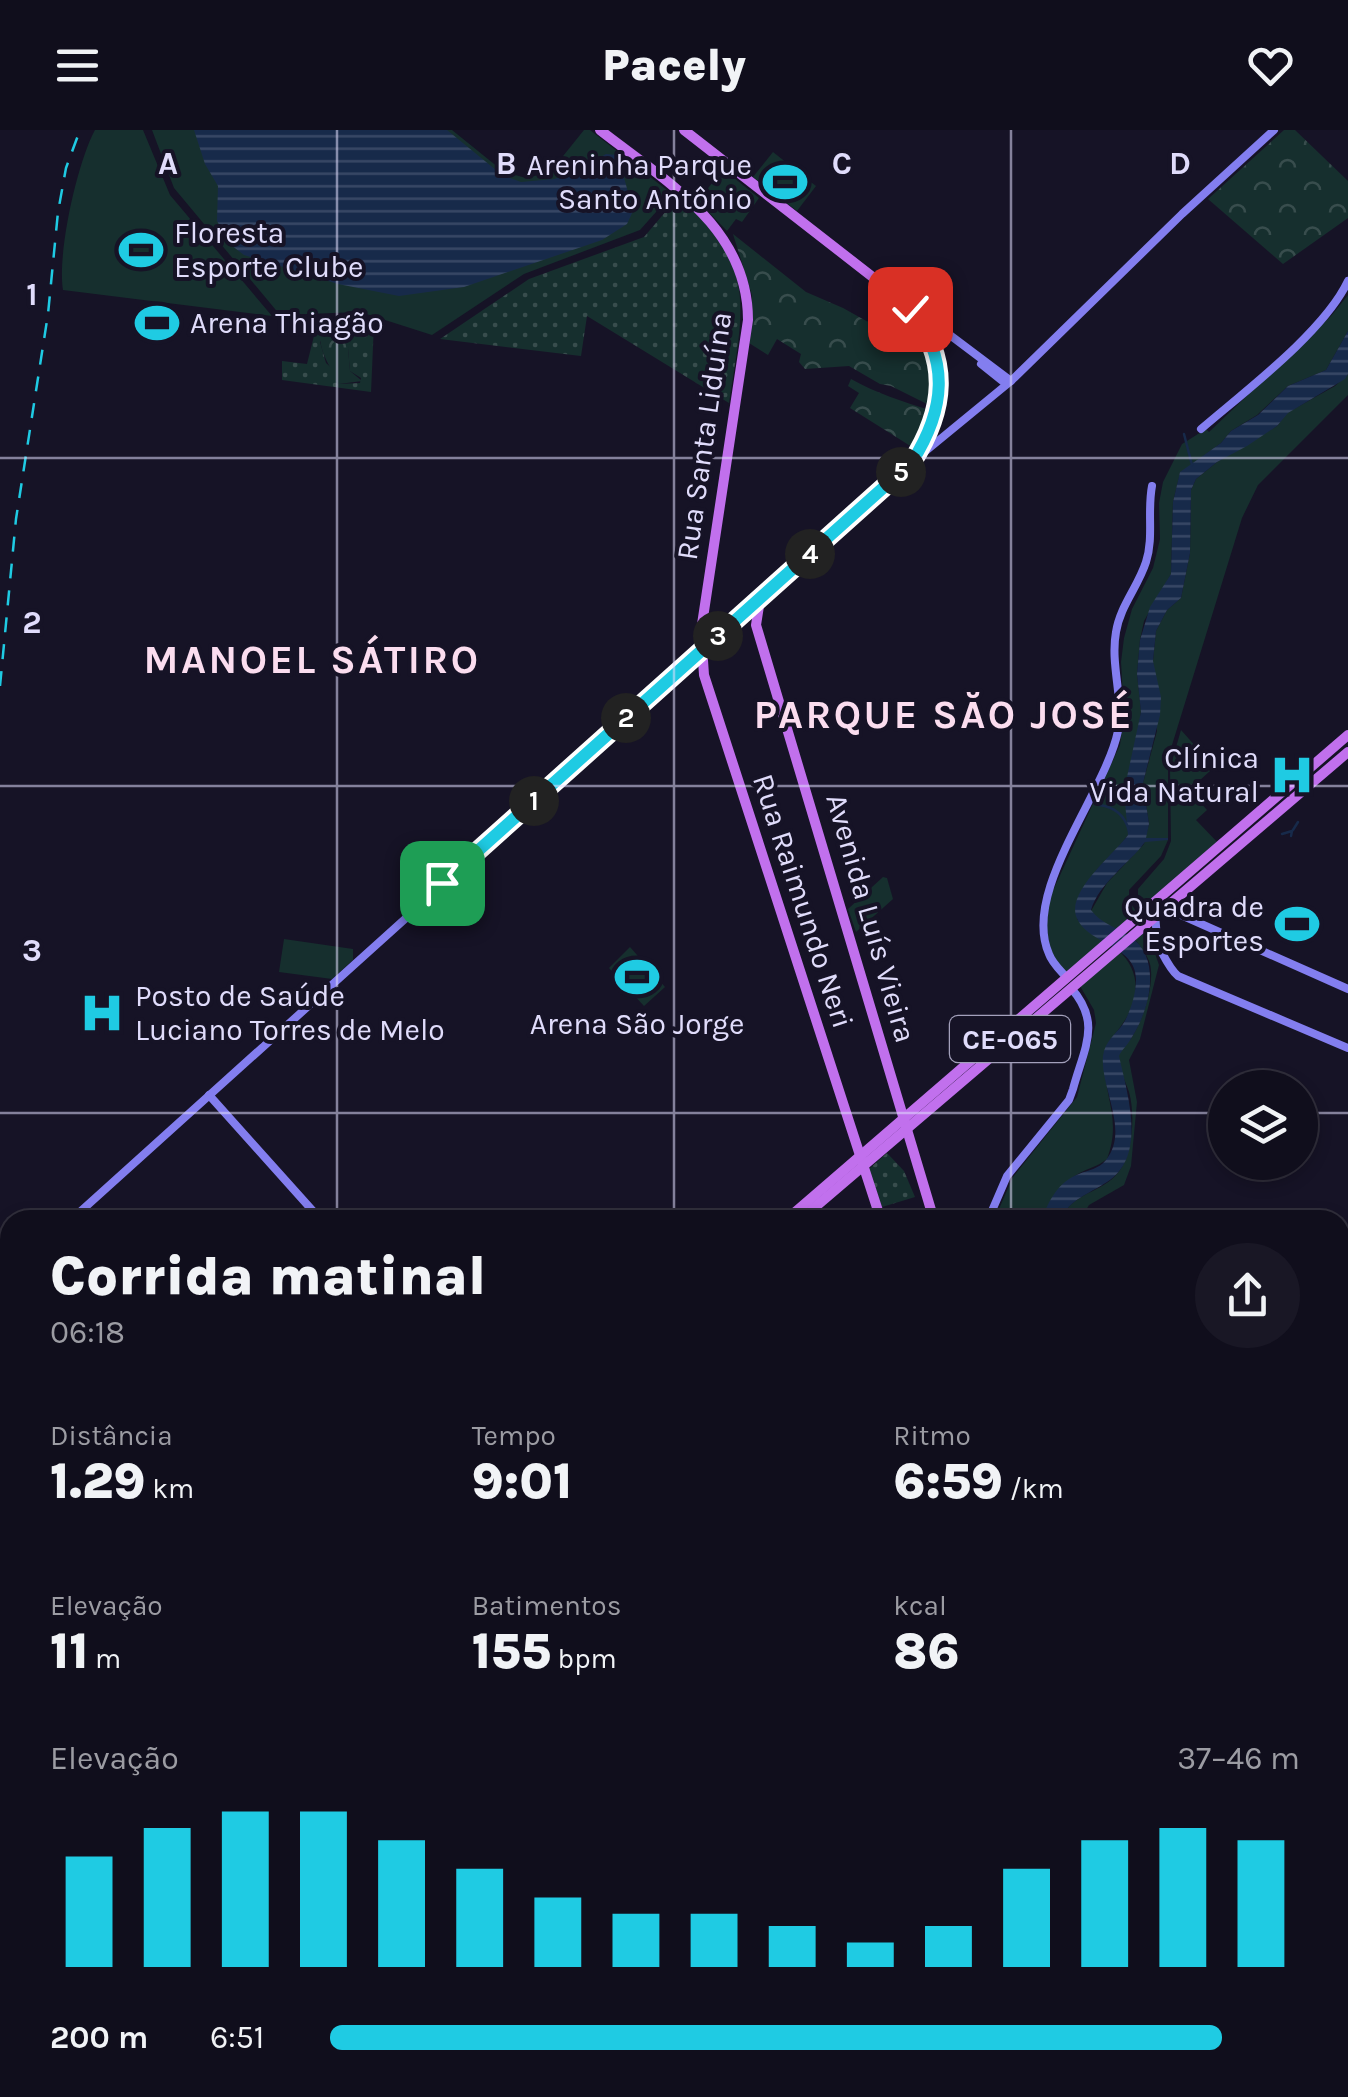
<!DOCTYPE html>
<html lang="pt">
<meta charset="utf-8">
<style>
body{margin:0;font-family:Karla,sans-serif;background:#191725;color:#f1f3f6;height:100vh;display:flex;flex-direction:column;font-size:38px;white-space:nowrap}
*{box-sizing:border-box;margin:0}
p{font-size:32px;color:#9c9ca3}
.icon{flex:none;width:55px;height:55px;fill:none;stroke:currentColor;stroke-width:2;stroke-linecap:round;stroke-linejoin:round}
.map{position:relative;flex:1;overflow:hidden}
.drawer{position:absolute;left:0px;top:1080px;width:1350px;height:888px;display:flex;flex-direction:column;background:#100e1c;border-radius:30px 30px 0 0;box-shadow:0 5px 15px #0003,0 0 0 2px #302e3b}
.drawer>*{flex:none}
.fabs{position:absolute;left:1208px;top:940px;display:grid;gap:20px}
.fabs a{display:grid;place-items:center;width:110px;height:110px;border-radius:50%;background:#100e1c;box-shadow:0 5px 15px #0003,0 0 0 2px #302e3b;font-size:50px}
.pin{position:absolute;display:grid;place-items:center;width:85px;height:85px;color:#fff;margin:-42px;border-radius:20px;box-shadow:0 5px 15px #0006}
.km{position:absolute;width:50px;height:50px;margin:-25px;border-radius:50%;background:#222;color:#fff;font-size:28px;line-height:50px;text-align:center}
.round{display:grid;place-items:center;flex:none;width:105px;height:105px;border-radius:52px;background:#191725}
.headline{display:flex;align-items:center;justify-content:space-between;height:170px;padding:0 50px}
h1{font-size:55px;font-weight:800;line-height:75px}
.metrics{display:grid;grid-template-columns:repeat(3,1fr);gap:15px;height:170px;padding:10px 50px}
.metrics div{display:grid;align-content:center}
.metrics b{font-size:50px;font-weight:800}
.metrics small{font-size:28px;font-weight:400}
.metrics p{font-size:28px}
.chart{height:280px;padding:20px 50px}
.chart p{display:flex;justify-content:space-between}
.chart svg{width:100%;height:180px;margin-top:10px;stroke:#1fcbe3;stroke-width:6}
ul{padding:0 50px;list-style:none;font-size:32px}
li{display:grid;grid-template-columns:160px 120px 1fr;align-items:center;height:75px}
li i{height:25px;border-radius:12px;background:#1fcbe3}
header{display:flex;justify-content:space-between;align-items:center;height:130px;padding:0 50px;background:#100e1c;font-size:45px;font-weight:800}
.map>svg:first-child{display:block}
.grass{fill:url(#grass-dots);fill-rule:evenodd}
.forest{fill:url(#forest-crowns)}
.park{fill:#162f2e}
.water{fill:url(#water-rules)}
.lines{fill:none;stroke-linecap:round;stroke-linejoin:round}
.stream{stroke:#172a4a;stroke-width:2.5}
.secondary{stroke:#837eef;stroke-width:8}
.primary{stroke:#c170ed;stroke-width:10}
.rail{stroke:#1fcbe3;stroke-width:2.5;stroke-dasharray:15 12;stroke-linecap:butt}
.route-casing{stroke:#fff;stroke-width:20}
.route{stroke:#1fcbe3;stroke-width:12}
.grid{fill:none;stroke:#e0dcfb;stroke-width:2.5;stroke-opacity:0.55}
.labels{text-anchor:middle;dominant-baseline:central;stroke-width:8;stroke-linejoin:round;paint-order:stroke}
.shield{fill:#161326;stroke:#a3a0bb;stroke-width:2.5}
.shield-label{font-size:28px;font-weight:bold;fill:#e0dcfb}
.poi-label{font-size:30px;fill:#e0dcfb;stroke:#161326;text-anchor:end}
.street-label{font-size:30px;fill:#e0dcfb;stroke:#161326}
.district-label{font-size:40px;font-weight:bold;letter-spacing:2.5px;fill:#fbddef;stroke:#161326}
.grid-label{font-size:32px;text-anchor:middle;font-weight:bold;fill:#e0dcfb;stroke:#161326;stroke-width:8;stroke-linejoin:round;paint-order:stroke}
</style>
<header><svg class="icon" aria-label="menu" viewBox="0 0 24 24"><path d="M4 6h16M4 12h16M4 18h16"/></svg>Pacely<svg class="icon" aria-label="heart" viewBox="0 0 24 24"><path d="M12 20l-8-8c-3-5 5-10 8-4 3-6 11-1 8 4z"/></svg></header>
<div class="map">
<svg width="1348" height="1967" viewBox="0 0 1348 1967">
<defs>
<pattern id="grass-dots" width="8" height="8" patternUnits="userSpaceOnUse" patternTransform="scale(2.5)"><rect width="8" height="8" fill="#162f2e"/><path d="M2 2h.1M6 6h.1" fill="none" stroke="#384d4d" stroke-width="1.8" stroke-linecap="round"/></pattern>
<pattern id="forest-crowns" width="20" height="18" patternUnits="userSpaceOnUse" patternTransform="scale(2.5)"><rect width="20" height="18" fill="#162f2e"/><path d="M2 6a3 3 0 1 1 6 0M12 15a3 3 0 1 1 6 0" fill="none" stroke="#384d4d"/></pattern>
<pattern id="water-rules" width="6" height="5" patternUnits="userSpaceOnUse" patternTransform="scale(2.5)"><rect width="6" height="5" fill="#172a4a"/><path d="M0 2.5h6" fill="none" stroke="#384865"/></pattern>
</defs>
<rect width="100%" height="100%" fill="#161326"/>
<g class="grass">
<path d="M678,67C759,136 743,178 729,273L587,186L581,226L440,209L529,149L644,107Z"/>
<path d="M357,188L374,193L371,262L282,250V231L307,234L316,198L304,197V192ZM350,195L355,200L348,218L350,241L361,248L360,253L339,254L336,242L326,233L320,212L330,197Z"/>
<polygon points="887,1023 904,1041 915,1067 882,1077 869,1039"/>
</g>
<g class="forest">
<polygon points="1284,0 1295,0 1348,51 1348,88 1283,134 1208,69"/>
<polygon points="733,104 806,162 843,178 929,226 933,251 931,276 891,256 880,254 849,236 805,239 799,232 801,224 777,209 768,225 749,213 752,165"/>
<path d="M350,195L355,200L348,219L350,241L362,251L339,254C332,238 320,225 320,205L330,197Z"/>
<path d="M851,249C876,263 903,272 930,280L912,317L850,278L859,263L848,256Z"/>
</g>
<g class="park">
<path d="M95,0H143L170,65L272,186L63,160C57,124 77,33 95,0Z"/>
<polygon points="152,0 452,0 504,42 526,48 543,44 555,36 584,0 590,0 672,64 640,100 524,144 432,205 360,182 280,185 174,58"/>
<polygon points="773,22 816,56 797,81 753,47"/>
<polygon points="723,39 759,68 742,92 736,89 727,101 698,71"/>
<path d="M1348,165V201L1326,240L1288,256L1257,285L1231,301L1221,313L1180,343L1173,372L1171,444L1144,491L1140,510L1137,544L1141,581L1128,677V705C1103,738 1081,743 1077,789L1089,802L1105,811L1065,845L1053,829L1046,798L1050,767L1120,615L1124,584L1121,532L1124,508L1132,479L1153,438L1160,409L1159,373L1163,352L1182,314L1206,299L1209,302L1331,186Z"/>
<polygon points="1348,244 1348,265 1258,355 1242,388 1168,628 1168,710 1161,726 1129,760 1129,770 1137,783 1118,800 1096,788 1091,781 1107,753 1144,714 1149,694 1143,653 1157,601 1153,531 1156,501 1167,480 1181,468 1190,423 1191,360 1196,349 1217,332 1277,296 1287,283 1335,256"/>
<polygon points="1181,600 1197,618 1192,623 1210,641 1189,660 1207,680 1196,690 1219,714 1142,777 1138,773 1138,759 1164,729 1171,711 1170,638"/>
<polygon points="883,747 887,748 893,769 856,802 848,779"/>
<path d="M1141,802L1149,806L1159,835L1140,909L1129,930L1137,972L1131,1036L1124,1055L1089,1075L1080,1090H1059C1077,1058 1106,1064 1122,1037C1133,1019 1135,983 1129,962C1125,950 1118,938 1119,925C1120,918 1129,913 1132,907C1143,890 1155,854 1150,834C1147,824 1140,816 1134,808Z"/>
<polygon points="284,809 353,819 353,830 332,849 279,842"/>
<polygon points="630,817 665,857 644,876 609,838"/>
<path d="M1118,820C1142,842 1140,870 1121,896C1113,907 1104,914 1104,929C1104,968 1122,989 1107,1029C1097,1037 1088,1038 1078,1044C1064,1051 1047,1076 1042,1090H994L1013,1047L1077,967L1096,893L1094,880L1080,856Z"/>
</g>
<g class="water">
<polygon points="194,0 447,0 502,45 521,52 554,49 572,43 606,24 618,25 633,81 627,94 602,110 464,157 399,166 338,154 244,125 231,115 217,91 218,56 205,34"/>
<path d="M1348,201V244L1345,249L1288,283L1277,296L1247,316L1217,332L1196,349L1191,360L1190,423L1181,468L1167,480L1156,501L1153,531L1161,567L1160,585L1143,653L1149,694L1146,708H1168V710L1145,712C1129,734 1099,753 1091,780C1101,794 1117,797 1131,807C1162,829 1150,879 1132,907C1128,915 1122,919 1119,926C1127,963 1148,1026 1107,1052C1087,1065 1072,1068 1059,1090H1042C1048,1071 1059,1051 1079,1044C1088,1040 1099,1039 1106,1030C1130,1000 1100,959 1103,926C1105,911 1115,905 1123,894C1130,883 1136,864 1136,850C1137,814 1086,815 1076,786C1068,760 1114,724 1128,705L1124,661L1141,582L1137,544L1140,510L1150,477L1171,444L1173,372L1180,342L1221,313L1231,301L1258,285L1288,256L1326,240Z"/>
</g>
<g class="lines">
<g class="stream">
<polyline points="1184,304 1192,335"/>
<path d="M1099,675C1115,677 1125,685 1129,701"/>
<polyline points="1293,700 1298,692"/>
<polyline points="1282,704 1292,701 1291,706"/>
</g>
<g class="secondary">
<polyline points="902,169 1011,251"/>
<polyline points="981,234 1006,254"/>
<path d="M1201,299C1244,262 1324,202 1348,151"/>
<polyline points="916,329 1011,251 1182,84 1274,0"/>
<path d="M1141,797C1159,805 1162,832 1178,846L1348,918"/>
<polyline points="1158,819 1154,773 1348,859"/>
<path d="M1067,848C1061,841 1052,833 1049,824C1021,761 1105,664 1118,601C1124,569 1110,535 1116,502C1120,476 1138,457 1146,432C1154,407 1147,382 1152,356"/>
<polyline points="209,965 321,1090"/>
<polyline points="71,1090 761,468"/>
<path d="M988,1090L1007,1046L1069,970L1073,959C1084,918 1102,893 1071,858"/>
<polyline points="0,1154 10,1145"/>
<polyline points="0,1472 10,1481"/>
<polyline points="1340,1546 1348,1526"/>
<polyline points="1340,1824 1348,1827"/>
<polyline points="1340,1858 1348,1834"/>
<polyline points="1340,1877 1348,1880"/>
<polyline points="0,1893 10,1898"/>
<polyline points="178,1958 207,1967"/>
<polyline points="1237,1967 1242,1958"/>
</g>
<g class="primary">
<path d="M600,0C665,51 748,97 748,190L701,501L704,545L881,1090"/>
<polyline points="684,0 897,166 925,201 938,238 939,258 934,290 912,332 769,461 759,476 756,495 934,1090"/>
<polyline points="786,1090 1348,605"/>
<polyline points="800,1090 1348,622"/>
<polyline points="0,1537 10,1532"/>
<polyline points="0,1546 10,1540"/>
<polyline points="0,1853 10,1843"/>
<polyline points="739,1967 742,1958"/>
<polyline points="770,1967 771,1958"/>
</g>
<polyline class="rail" points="0,556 16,389 48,184 58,82 66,38 80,0"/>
</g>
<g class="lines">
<g class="route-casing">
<path id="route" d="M442,753L912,332C945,280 951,230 910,179"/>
</g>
<use href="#route" class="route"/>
</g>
<path class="grid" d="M337,0V1090M674,0V1090M1011,0V1090M0,328H1348M0,656H1348M0,983H1225M1300,983H1348M0,1311H10M1340,1311H1348M0,1639H10M1340,1639H1348M337,1958V1967M674,1958V1967M1011,1958V1967"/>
<defs>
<g id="stadium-bare" transform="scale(3.45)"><path d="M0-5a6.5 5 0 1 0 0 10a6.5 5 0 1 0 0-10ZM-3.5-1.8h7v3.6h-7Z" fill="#1fcbe3" stroke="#161326" stroke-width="2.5" paint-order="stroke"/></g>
<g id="hospital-bare" transform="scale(3.45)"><path d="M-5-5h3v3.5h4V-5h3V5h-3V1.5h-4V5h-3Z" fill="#1fcbe3" stroke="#161326" stroke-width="2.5" paint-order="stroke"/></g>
</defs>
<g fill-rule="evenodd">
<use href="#stadium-bare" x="785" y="52"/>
<use href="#stadium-bare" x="141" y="120"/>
<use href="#stadium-bare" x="157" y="193"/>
<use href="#hospital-bare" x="1292" y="645"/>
<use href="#stadium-bare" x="1297" y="794"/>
<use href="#stadium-bare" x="637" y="847"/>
<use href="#hospital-bare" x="102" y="883"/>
</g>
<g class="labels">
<rect class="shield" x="950" y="886" width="120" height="46" rx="8"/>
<g class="shield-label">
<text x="1010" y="909">CE-065</text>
</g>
<g class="poi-label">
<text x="752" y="35">Areninha Parque<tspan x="752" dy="34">Santo Antônio</tspan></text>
<text x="174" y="103" text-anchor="start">Floresta<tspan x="174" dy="34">Esporte Clube</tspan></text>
<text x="190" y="193" text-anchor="start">Arena Thiagão</text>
<text x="1259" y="628">Clínica<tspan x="1259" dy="34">Vida Natural</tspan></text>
<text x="1264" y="777">Quadra de<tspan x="1264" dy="34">Esportes</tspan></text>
<text x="135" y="866" text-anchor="start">Posto de Saúde<tspan x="135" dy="34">Luciano Torres de Melo</tspan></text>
<text x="637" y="894" text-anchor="middle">Arena São Jorge</text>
</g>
<g class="street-label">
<text transform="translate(704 306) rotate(-82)">Rua Santa Liduína</text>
<text transform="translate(803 771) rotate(72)">Rua Raimundo Neri</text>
<text transform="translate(871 788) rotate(74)">Avenida Luís Vieira</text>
</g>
<g class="district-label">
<text x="312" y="529">MANOEL SÁTIRO</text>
<text x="944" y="584">PARQUE SĂO JOSÉ</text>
</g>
</g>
<g class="grid-label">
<text x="168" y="44">A</text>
<text x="506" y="44">B</text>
<text x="842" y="44">C</text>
<text x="1180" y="44">D</text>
<text x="32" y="175">1</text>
<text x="32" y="503">2</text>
<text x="32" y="831">3</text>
</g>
</svg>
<div class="fabs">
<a><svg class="icon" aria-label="layers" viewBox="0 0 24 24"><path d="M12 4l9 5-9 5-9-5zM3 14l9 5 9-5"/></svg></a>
</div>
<div class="pin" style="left:442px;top:753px;background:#1e9e55"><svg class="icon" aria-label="arrive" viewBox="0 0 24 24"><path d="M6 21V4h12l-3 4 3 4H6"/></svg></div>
<div class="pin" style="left:910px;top:179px;background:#d93025"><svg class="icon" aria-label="check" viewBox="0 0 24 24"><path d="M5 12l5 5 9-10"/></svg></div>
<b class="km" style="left:534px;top:671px">1</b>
<b class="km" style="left:626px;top:588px">2</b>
<b class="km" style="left:718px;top:506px">3</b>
<b class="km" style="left:810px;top:424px">4</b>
<b class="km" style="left:901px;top:342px">5</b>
<section class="drawer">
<div class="headline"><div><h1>Corrida matinal</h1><p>06:18</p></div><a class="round"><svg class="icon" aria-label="share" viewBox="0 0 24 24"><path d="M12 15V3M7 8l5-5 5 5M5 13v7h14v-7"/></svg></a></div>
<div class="metrics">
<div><p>Distância</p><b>1.29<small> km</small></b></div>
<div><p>Tempo</p><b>9:01</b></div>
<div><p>Ritmo</p><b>6:59<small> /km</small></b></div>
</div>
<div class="metrics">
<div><p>Elevação</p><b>11<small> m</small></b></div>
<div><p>Batimentos</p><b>155<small> bpm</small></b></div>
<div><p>kcal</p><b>86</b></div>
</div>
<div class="chart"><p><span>Elevação</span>37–46 m</p>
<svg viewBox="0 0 160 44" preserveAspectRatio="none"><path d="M5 44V17M15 44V10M25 44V6M35 44V6M45 44V13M55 44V20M65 44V27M75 44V31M85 44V31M95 44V34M105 44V38M115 44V34M125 44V20M135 44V13M145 44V10M155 44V13"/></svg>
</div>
<ul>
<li><b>200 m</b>6:51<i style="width:92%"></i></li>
</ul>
</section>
</div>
